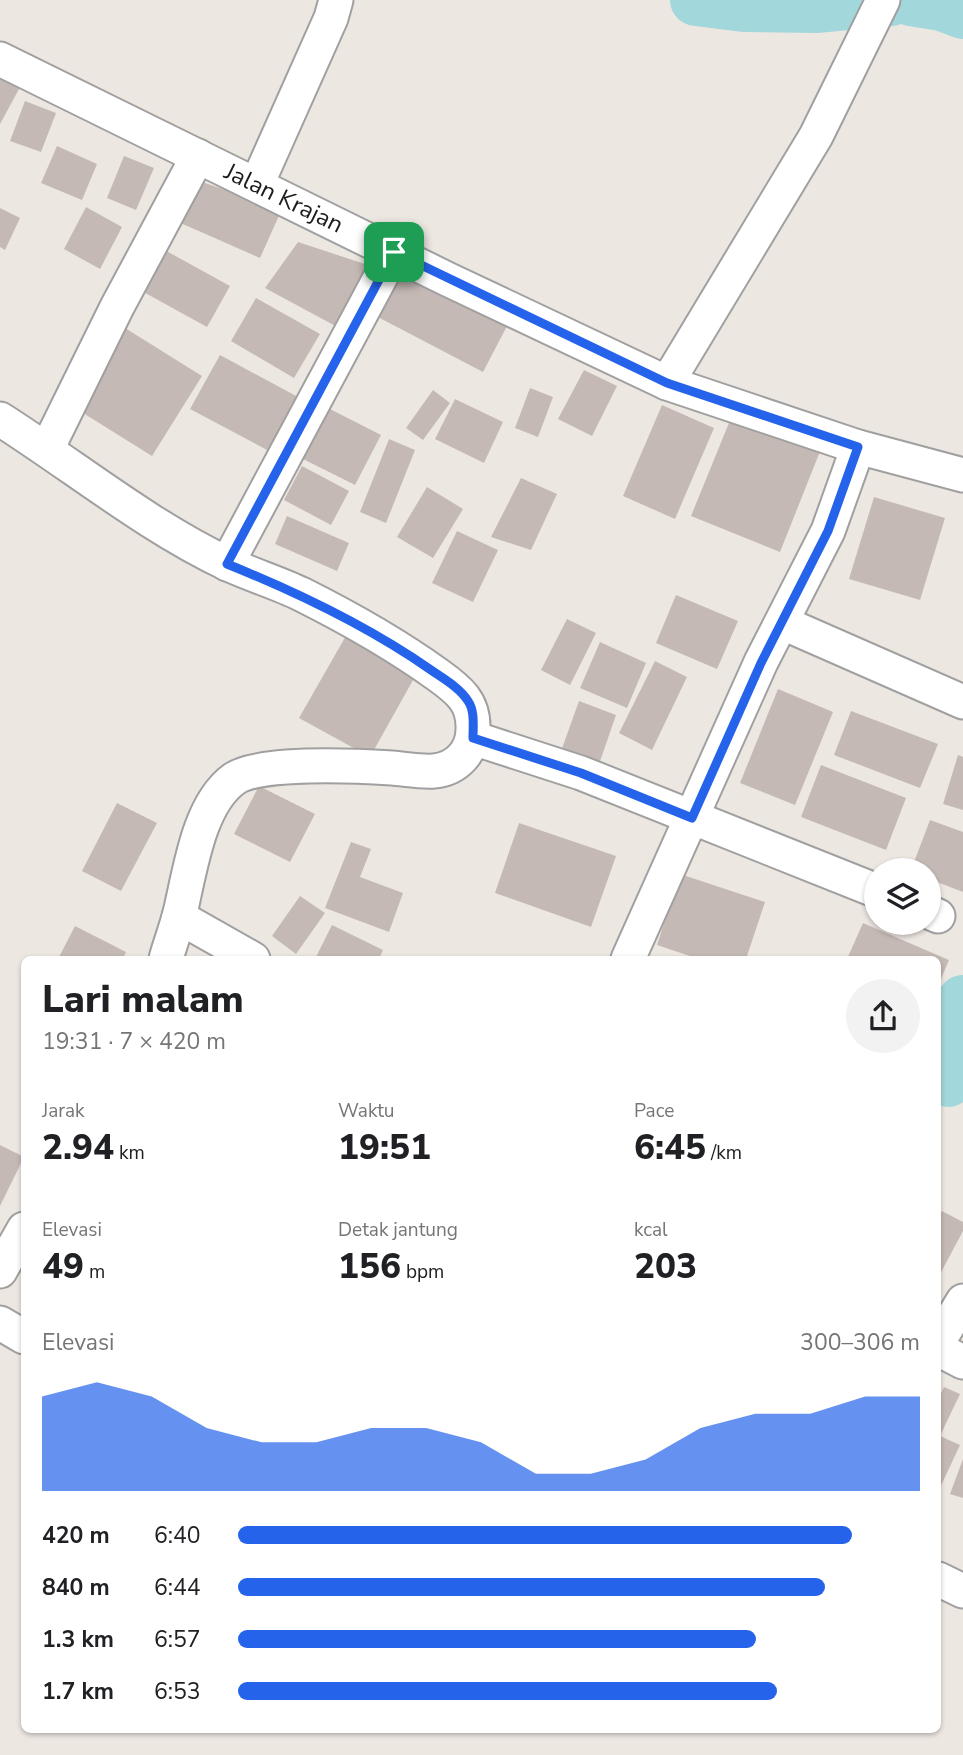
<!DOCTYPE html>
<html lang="id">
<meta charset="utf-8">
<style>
body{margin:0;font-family:"Nunito Sans",sans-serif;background:#f2f2f2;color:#202124;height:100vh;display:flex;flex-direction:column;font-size:26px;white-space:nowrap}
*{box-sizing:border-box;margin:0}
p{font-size:23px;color:#757577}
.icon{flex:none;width:38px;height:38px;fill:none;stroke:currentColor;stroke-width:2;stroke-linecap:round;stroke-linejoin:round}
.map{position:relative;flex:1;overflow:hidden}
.panel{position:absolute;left:21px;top:956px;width:920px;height:777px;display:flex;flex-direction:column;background:#fff;border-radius:10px;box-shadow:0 2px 5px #0004}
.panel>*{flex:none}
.buttons{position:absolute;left:864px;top:858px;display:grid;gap:14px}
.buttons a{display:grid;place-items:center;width:77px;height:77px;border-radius:50%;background:#fff;box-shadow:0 2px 5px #0004;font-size:35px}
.pin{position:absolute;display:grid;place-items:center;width:60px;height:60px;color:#fff;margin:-30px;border-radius:14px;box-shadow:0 4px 10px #0006}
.round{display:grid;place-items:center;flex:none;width:74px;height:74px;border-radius:37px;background:#f2f2f2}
.head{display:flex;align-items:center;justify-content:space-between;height:119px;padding:0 21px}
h1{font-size:38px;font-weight:800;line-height:52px}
.stats{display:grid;grid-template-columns:repeat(3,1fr);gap:10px;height:119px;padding:7px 21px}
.stats div{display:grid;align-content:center}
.stats b{font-size:35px;font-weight:800}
.stats small{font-size:19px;font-weight:400}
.stats p{font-size:19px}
.chart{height:196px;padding:14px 21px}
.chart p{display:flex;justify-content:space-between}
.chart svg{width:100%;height:126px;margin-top:7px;fill:#2563eb;opacity:.7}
ul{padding:0 21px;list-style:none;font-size:23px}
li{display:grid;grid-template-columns:112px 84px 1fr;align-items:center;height:52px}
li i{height:18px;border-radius:9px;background:#2563eb}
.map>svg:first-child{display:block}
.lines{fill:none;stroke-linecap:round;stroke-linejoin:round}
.river{stroke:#a2d8db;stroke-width:52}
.building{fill:#c5b9b5}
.minor-casing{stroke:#a0a0a0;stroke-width:37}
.minor{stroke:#fff;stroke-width:33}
.route-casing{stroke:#fff;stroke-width:14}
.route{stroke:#2563eb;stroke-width:9}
.labels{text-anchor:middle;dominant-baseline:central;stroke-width:6;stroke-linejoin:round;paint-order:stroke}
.street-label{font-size:24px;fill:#1c1c1c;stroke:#fff}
</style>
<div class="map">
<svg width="963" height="1755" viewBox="0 0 963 1755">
<rect width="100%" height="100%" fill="#ede7e2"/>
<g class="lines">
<g class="river">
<polyline points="696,0 744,6 815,7 891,0"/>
<polyline points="911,0 942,5 963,13"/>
<polyline points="948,1081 963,1001"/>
</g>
</g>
<g class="building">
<polygon points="0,64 25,78 0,124"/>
<polygon points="25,101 56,113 41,152 10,141"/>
<polygon points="57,146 97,164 82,200 41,183"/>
<polygon points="124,156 154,168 136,210 107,198"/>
<polygon points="199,181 282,209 260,258 176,221"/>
<polygon points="86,207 122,227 100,269 64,249"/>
<polygon points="0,208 20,218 5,250 0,247"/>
<polygon points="298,242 374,267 341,329 265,288"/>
<polygon points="161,248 230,286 207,327 138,289"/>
<polygon points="399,269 507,326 483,372 374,315"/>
<polygon points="256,298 320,334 294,378 231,341"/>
<polygon points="125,328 202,376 152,456 75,408"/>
<polygon points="220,355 298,397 269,451 190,409"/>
<polygon points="584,370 617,386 592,436 558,419"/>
<polygon points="530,388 553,397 538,437 515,428"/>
<polygon points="433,390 450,403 423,440 406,428"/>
<polygon points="455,399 503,422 484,463 435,439"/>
<polygon points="662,405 714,428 675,519 623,496"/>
<polygon points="330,409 381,435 355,485 303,459"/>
<polygon points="733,413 821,449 780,552 691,516"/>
<polygon points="389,439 415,450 386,523 360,512"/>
<polygon points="302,466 349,491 331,525 284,500"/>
<polygon points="521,478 557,494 531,550 491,537"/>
<polygon points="427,487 463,509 433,558 397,537"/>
<polygon points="874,497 945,518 920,600 849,579"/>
<polygon points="287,516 349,543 337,571 275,544"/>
<polygon points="457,531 498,550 473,602 432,583"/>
<polygon points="676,595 738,621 717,669 656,643"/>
<polygon points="567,619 596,633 570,685 541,670"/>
<polygon points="347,634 417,673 370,757 299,718"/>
<polygon points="600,642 646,663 627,708 580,688"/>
<polygon points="655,661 687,677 652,750 619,733"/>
<polygon points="778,689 833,712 795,805 740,783"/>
<polygon points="579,701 616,715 598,767 560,754"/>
<polygon points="851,711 938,744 920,788 834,755"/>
<polygon points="958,755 963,757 963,810 943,804"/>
<polygon points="821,765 906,798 886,850 801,817"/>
<polygon points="259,786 315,814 290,862 234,834"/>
<polygon points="117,803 157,823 121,891 82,871"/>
<polygon points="930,820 963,832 963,892 929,879 929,870 911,870"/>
<polygon points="519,823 616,856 591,927 495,893"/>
<polygon points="351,842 371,849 360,877 403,893 389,932 325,908"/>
<polygon points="680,874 765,902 746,959 699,959 657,945"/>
<polygon points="300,896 325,913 296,954 272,936"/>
<polygon points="863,923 949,960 938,986 938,959 847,959"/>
<polygon points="332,925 383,950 379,959 315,959"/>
<polygon points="75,926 126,952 123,959 58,959"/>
<polygon points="0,1145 24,1157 0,1206"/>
<polygon points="942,1211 963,1222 963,1231 938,1278 938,1217"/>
<polygon points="944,1387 960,1394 940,1436 960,1445 938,1492 938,1400"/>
<polygon points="963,1459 963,1498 950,1494"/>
</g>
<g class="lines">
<g class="minor-casing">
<g id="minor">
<polyline points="0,59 447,279 667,383 858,447 963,475"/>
<polyline points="257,184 331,18 336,0"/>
<polyline points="667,383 816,136 883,0"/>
<path d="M0,419C74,466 149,527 228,564C252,575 278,583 301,594C349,618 395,644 438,675C459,690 474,702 473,729C473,751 457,769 434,771C421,772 405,769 392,768C359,766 259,761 234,779C198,805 190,872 180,913C176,929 170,944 166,959"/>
<polyline points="47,449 117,307 198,156"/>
<polyline points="227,564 394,252"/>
<polyline points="783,623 963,702"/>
<polyline points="473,738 581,773 877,891"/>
<polyline points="929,912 938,916"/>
<polyline points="179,917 253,959"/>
<polyline points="628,959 761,662 828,531 858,447"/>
<polyline points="0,1271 24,1229"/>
<polyline points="0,1323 24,1337"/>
<polyline points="938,1342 963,1301"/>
<polyline points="938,1349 963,1362"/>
<polyline points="938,1579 963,1591"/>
</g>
</g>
<use href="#minor" class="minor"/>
</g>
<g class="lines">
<g class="route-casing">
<path id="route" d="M394,252L667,383L858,447L828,531L761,663L692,818L581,773L473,738C473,726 475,711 468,701C460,688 444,679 431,670C368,626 299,593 227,564Z"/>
</g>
<use href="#route" class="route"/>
</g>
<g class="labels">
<g class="street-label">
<text transform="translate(284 198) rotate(26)">Jalan Krajan</text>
</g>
</g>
</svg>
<div class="buttons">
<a><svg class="icon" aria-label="layers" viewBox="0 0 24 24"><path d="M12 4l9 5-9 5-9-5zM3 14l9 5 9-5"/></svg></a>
</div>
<div class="pin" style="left:394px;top:252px;background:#1e9e55"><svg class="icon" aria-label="arrive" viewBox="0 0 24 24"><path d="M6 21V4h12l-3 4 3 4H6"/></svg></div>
<section class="panel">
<div class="head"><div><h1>Lari malam</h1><p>19:31 · 7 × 420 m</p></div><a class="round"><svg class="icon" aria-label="share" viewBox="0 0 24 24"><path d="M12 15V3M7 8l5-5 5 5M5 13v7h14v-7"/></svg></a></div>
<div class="stats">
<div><p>Jarak</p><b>2.94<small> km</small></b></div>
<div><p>Waktu</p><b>19:51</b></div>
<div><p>Pace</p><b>6:45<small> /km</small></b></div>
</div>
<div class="stats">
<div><p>Elevasi</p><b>49<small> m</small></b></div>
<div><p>Detak jantung</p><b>156<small> bpm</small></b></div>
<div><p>kcal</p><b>203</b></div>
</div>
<div class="chart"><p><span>Elevasi</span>300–306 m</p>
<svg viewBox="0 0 160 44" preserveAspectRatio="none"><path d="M0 44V11L10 6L20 11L30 22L40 27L50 27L60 22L70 22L80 27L90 38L100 38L110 33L120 22L130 17L140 17L150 11L160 11V44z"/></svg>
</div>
<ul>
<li><b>420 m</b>6:40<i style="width:90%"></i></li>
<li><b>840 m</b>6:44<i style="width:86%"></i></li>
<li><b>1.3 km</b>6:57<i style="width:76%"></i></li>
<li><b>1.7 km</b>6:53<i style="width:79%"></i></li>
</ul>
</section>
</div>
